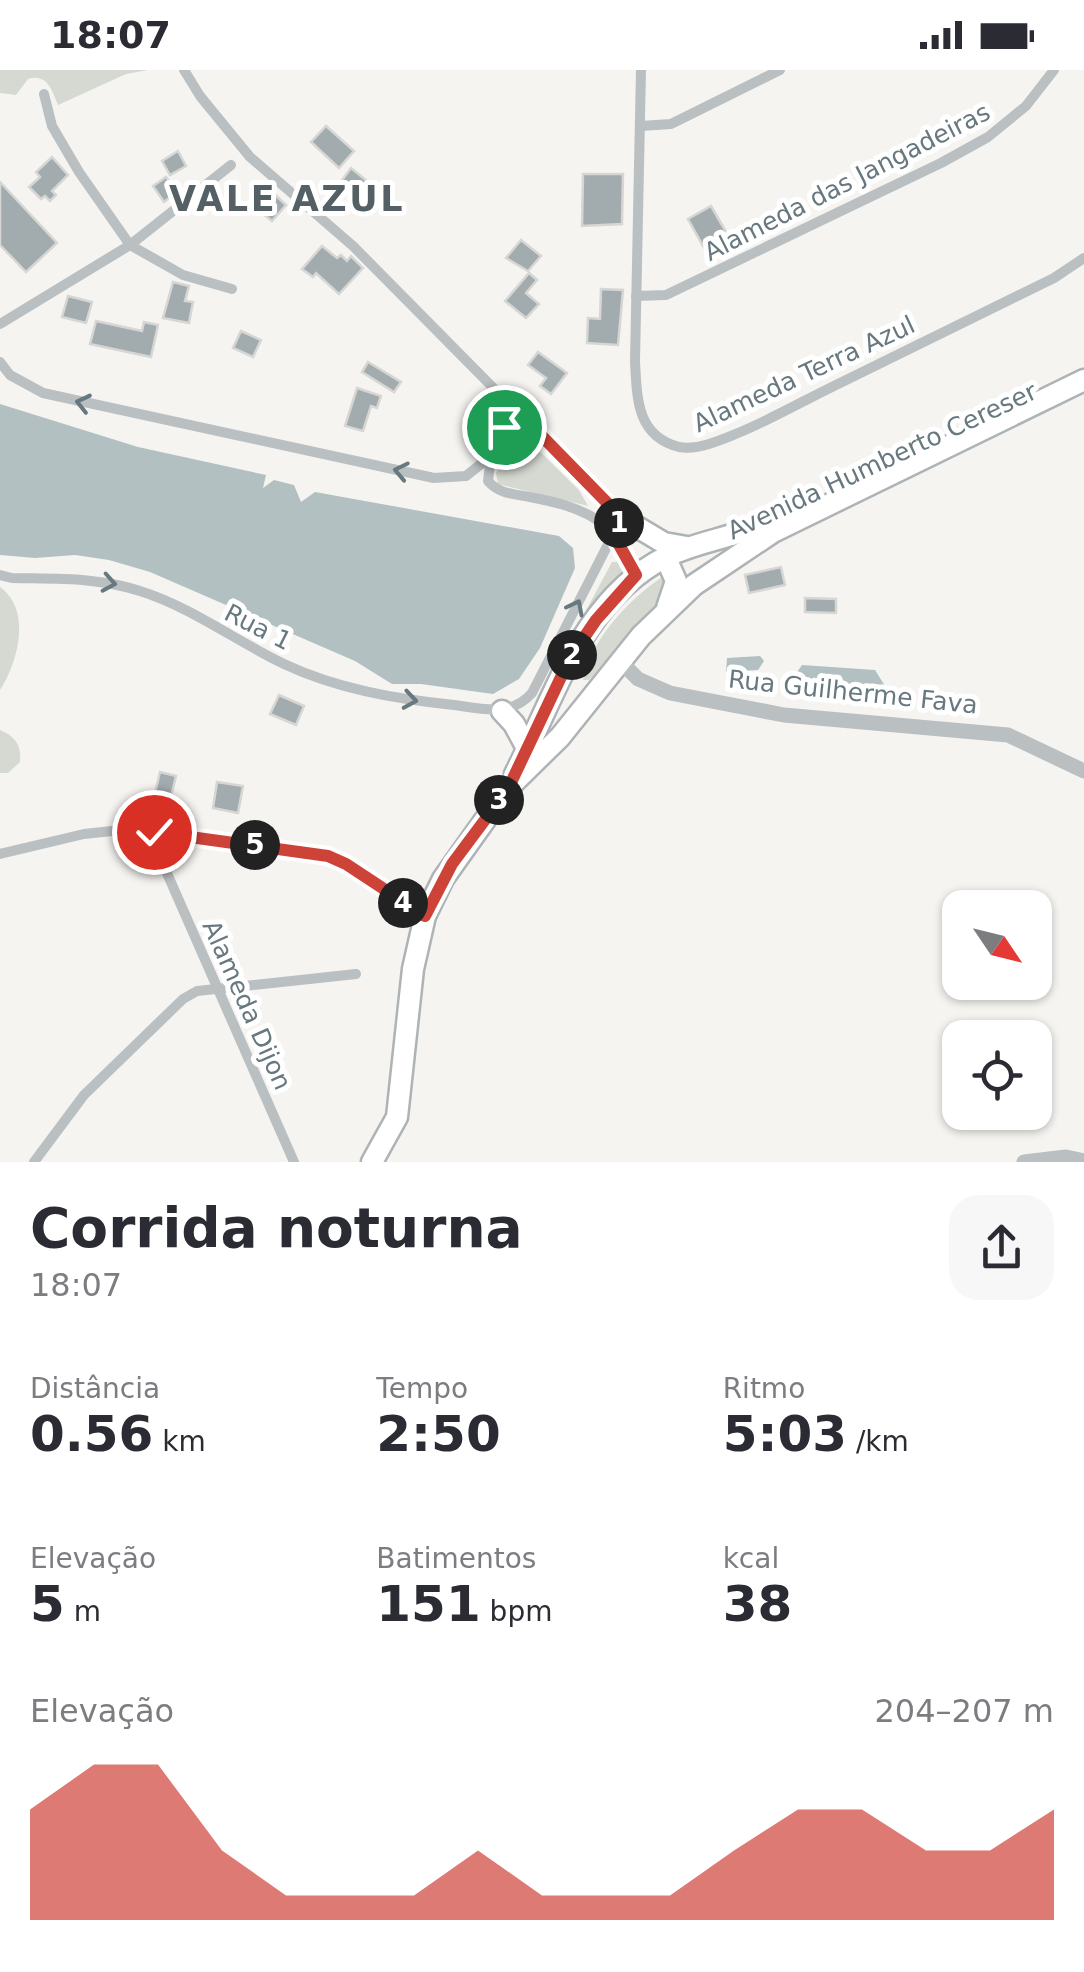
<!DOCTYPE html>
<html lang="pt">
<meta charset="utf-8">
<style>
body{margin:0;font-family:"DejaVu Sans",sans-serif;background:#f7f7f7;color:#2b2b33;height:100vh;display:flex;flex-direction:column;font-size:38px;white-space:nowrap}
*{box-sizing:border-box;margin:0}
p{font-size:32px;color:#7c7c81}
.icon{flex:none;width:55px;height:55px;fill:none;stroke:currentColor;stroke-width:2;stroke-linecap:round;stroke-linejoin:round}
.map{position:relative;height:1092px;overflow:hidden}
.side{display:flex;flex-direction:column;background:#fff;flex:1}
.side>*{flex:none}
.needle{width:65px;rotate:125deg}
.fabs{position:absolute;left:942px;top:820px;display:grid;gap:20px}
.fabs a{display:grid;place-items:center;width:110px;height:110px;border-radius:20px;background:#fff;box-shadow:0 2px 8px #0004;font-size:50px}
.pin{position:absolute;display:grid;place-items:center;width:85px;height:85px;color:#fff;margin:-42px;border:5px solid #fff;border-radius:50%;box-shadow:0 2px 10px #0007}
.km{position:absolute;width:50px;height:50px;margin:-25px;border-radius:50%;background:#222;color:#fff;font-size:28px;line-height:50px;text-align:center}
.round{display:grid;place-items:center;flex:none;width:105px;height:105px;border-radius:30px;background:#f7f7f7}
.head{display:flex;align-items:center;justify-content:space-between;height:170px;padding:0 30px}
h1{font-size:55px;font-weight:700;line-height:75px}
.stats{display:grid;grid-template-columns:repeat(3,1fr);gap:15px;height:170px;padding:10px 30px}
.stats div{display:grid;align-content:center}
.stats b{font-size:50px;font-weight:700}
.stats small{font-size:28px;font-weight:400}
.stats p{font-size:28px}
.chart{height:280px;padding:20px 30px}
.chart p{display:flex;justify-content:space-between}
.chart svg{width:100%;height:180px;margin-top:10px;fill:#ce4338;opacity:.7}
.status{display:flex;justify-content:space-between;align-items:center;height:70px;padding:0 50px;background:#fff;direction:ltr}
.status svg{height:28px;fill:currentColor}
.map>svg:first-child{display:block}
.green{fill:#d5d9d1}
.water{fill:#b2c0c2}
.building{fill:#a2abae;stroke:#d6d6d4;stroke-width:2.5}
.lines{fill:none;stroke-linecap:round;stroke-linejoin:round}
.primary-casing{stroke:#aeb3b5;stroke-width:25}
.minor{stroke:#babfc1;stroke-width:10}
.tertiary{stroke:#babfc1;stroke-width:15}
.primary{stroke:#fff;stroke-width:20}
.oneway{stroke:#67787f}
.route-casing{stroke:#fff;stroke-width:20}
.route{stroke:#ce4338;stroke-width:12}
.labels{text-anchor:middle;dominant-baseline:central;stroke-width:10;stroke-linejoin:round;paint-order:stroke}
.street-label{font-size:25px;fill:#67787f;stroke:#fff}
.district-label{font-size:35px;font-weight:bold;letter-spacing:2.5px;fill:#546065;stroke:#fff}
</style>
<div class="status"><b>18:07</b><svg viewBox="0 0 49 12"><path d="M0 12V9h3v3zM5 12V6h3v6zM10 12V3h3v9zM15 12V0h3v12zM26 1h20v11H26zM47 4h2v5h-2z"/></svg></div>
<div class="map">
<svg width="1084" height="1092" viewBox="0 0 1084 1092">
<rect width="100%" height="100%" fill="#f5f4f1"/>
<g class="green">
<path d="M0,0H148L126,4L58,35C52,20 47,3 28,9L16,25L0,23Z"/>
<polygon points="523,365 579,420 588,436 498,414 496,403 517,366"/>
<polygon points="612,492 619,492 627,500 624,511 560,589"/>
<path d="M661,508H668L671,521L589,610H583C590,571 628,530 661,508Z"/>
<path d="M0,517C32,540 18,592 0,620Z"/>
<path d="M0,660C15,666 22,676 20,692L8,703H0Z"/>
</g>
<g class="water">
<polygon points="0,334 138,377 266,405 263,418 274,410 294,415 301,432 315,422 559,466 573,478 575,498 540,578 519,609 493,624 421,614 392,614 355,591 150,502 109,490 75,485 35,488 0,485"/>
<polygon points="760,586 764,591 758,600 726,602 727,588"/>
<polygon points="802,595 875,600 890,624 788,615"/>
</g>
<g class="building">
<polygon points="326,56 354,81 339,98 311,72"/>
<polygon points="178,81 186,96 170,105 162,91"/>
<polygon points="52,87 68,105 52,121 56,125 50,131 45,126 41,129 29,117 40,107 36,102"/>
<polygon points="351,98 373,116 361,130 340,113"/>
<polygon points="583,104 623,104 622,154 582,156"/>
<polygon points="166,107 177,122 164,132 153,116"/>
<polygon points="0,112 57,173 26,202 0,175"/>
<polygon points="272,122 286,135 272,151 257,139"/>
<polygon points="711,136 733,174 708,185 688,149"/>
<polygon points="521,170 541,186 528,201 506,188"/>
<polygon points="322,176 337,188 341,185 347,191 351,186 363,198 339,224 316,203 313,207 302,199"/>
<polygon points="529,203 537,210 526,223 539,234 526,248 505,231"/>
<polygon points="173,212 189,216 185,231 193,232 189,253 163,248"/>
<polygon points="601,219 623,220 618,275 587,273 588,248 600,249"/>
<polygon points="68,226 92,232 86,253 62,247"/>
<polygon points="96,251 142,261 144,252 158,255 151,287 90,274"/>
<polygon points="241,261 261,270 253,287 233,278"/>
<polygon points="538,282 567,303 551,324 540,316 546,308 528,295"/>
<polygon points="368,292 401,312 394,322 362,302"/>
<polygon points="357,318 381,326 377,338 371,336 363,361 345,356"/>
<polygon points="781,497 785,515 749,523 745,505"/>
<polygon points="805,528 836,529 836,543 805,542"/>
<polygon points="279,625 304,636 296,655 270,644"/>
<polygon points="160,702 176,706 170,731 154,727"/>
<polygon points="217,712 243,716 238,743 213,738"/>
</g>
<g class="lines">
<g class="primary-casing">
<g id="primary">
<polyline points="622,448 664,473 687,477"/>
<polyline points="666,488 676,511 667,538"/>
<polyline points="502,641 514,654 528,680"/>
<path d="M515,704C555,627 582,529 666,487C692,474 720,470 746,460C761,454 774,446 788,440"/>
<polyline points="372,1092 397,1047 413,899 425,846 443,809 507,719 560,667 641,566 694,515 773,462 1084,310"/>
</g>
</g>
<g class="minor">
<polyline points="184,0 200,26 250,87 353,176 623,449"/>
<path d="M641,0L635,291C637,327 636,366 679,377C689,379 699,377 709,374C752,360 793,336 834,316C907,280 980,244 1054,208L1084,188"/>
<polyline points="44,24 52,56 79,102 130,175 183,205 232,219"/>
<polyline points="641,56 671,54 780,0"/>
<polyline points="636,226 666,225 941,93 988,67 1026,36 1054,0"/>
<polyline points="0,254 130,175 231,95"/>
<polyline points="0,292 10,305 43,323 434,408 466,406 491,386"/>
<path d="M500,323L504,357L491,386L488,411C499,424 514,424 530,427C586,438 614,449 636,505"/>
<path d="M0,505L12,508C56,509 98,507 140,521C191,537 236,571 284,594C337,619 396,629 454,635C483,639 511,647 532,623L621,449"/>
<polyline points="0,784 84,764 112,761 154,762 294,779 346,793 425,846"/>
<polyline points="166,801 294,1092"/>
<polyline points="34,1092 84,1025 183,929 197,921 356,904"/>
</g>
<g class="tertiary">
<polyline points="620,591 638,609 670,623 784,645 1008,665 1084,701"/>
<polyline points="1024,1092 1066,1087 1084,1091"/>
</g>
<use href="#primary" class="primary"/>
</g>
<defs><path id="oneway-chevron" d="M-2-3.5L2.5 0L-2 3.5" fill="none" stroke-width="1.6" stroke-linecap="round" stroke-linejoin="round" transform="scale(2.5)"/></defs>
<g class="oneway">
<use href="#oneway-chevron" transform="translate(83 333) rotate(-167)"/>
<use href="#oneway-chevron" transform="translate(401 401) rotate(-168)"/>
<use href="#oneway-chevron" transform="translate(109 513) rotate(10)"/>
<use href="#oneway-chevron" transform="translate(576 537) rotate(-63)"/>
<use href="#oneway-chevron" transform="translate(410 630) rotate(9)"/>
</g>
<g class="lines">
<g class="route-casing">
<polyline id="route" points="154,762 328,786 346,794 425,846 452,794 508,719 570,588 596,550 636,505 613,464 622,448 532,356 520,354 504,357"/>
</g>
<use href="#route" class="route"/>
</g>
<g class="labels">
<g class="street-label">
<text transform="translate(847 112) rotate(-27)">Alameda das Jangadeiras</text>
<text transform="translate(804 304) rotate(-25)">Alameda Terra Azul</text>
<text transform="translate(882 391) rotate(-25)">Avenida Humberto Cereser</text>
<text transform="translate(258 557) rotate(27)">Rua 1</text>
<text transform="translate(853 622) rotate(6)">Rua Guilherme Fava</text>
<text transform="translate(247 935) rotate(66)">Alameda Dijon</text>
</g>
<g class="district-label">
<text x="287" y="129">VALE AZUL</text>
</g>
</g>
</svg>
<div class="fabs">
<a><svg class="needle" viewBox="-14 -14 28 28"><path d="M0-13l5 13h-10z" fill="#e53935"/><path d="M0 13l5-13h-10z" fill="#7c7c81"/></svg></a>
<a><svg class="icon" aria-label="locate" viewBox="0 0 24 24"><circle cx="12" cy="12" r="6"/><path d="M12 2v4M12 18v4M2 12h4M18 12h4"/></svg></a>
</div>
<div class="pin" style="left:504px;top:357px;background:#1e9e55"><svg class="icon" aria-label="arrive" viewBox="0 0 24 24"><path d="M6 21V4h12l-3 4 3 4H6"/></svg></div>
<div class="pin" style="left:154px;top:762px;background:#d93025"><svg class="icon" aria-label="check" viewBox="0 0 24 24"><path d="M5 12l5 5 9-10"/></svg></div>
<b class="km" style="left:619px;top:453px">1</b>
<b class="km" style="left:572px;top:585px">2</b>
<b class="km" style="left:499px;top:730px">3</b>
<b class="km" style="left:403px;top:833px">4</b>
<b class="km" style="left:255px;top:775px">5</b>
</div>
<section class="side">
<div class="head"><div><h1>Corrida noturna</h1><p>18:07</p></div><a class="round"><svg class="icon" aria-label="share" viewBox="0 0 24 24"><path d="M12 15V3M7 8l5-5 5 5M5 13v7h14v-7"/></svg></a></div>
<div class="stats">
<div><p>Distância</p><b>0.56<small> km</small></b></div>
<div><p>Tempo</p><b>2:50</b></div>
<div><p>Ritmo</p><b>5:03<small> /km</small></b></div>
</div>
<div class="stats">
<div><p>Elevação</p><b>5<small> m</small></b></div>
<div><p>Batimentos</p><b>151<small> bpm</small></b></div>
<div><p>kcal</p><b>38</b></div>
</div>
<div class="chart"><p><span>Elevação</span>204–207 m</p>
<svg viewBox="0 0 160 44" preserveAspectRatio="none"><path d="M0 44V17L10 6L20 6L30 27L40 38L50 38L60 38L70 27L80 38L90 38L100 38L110 27L120 17L130 17L140 27L150 27L160 17V44z"/></svg>
</div>
</section>
